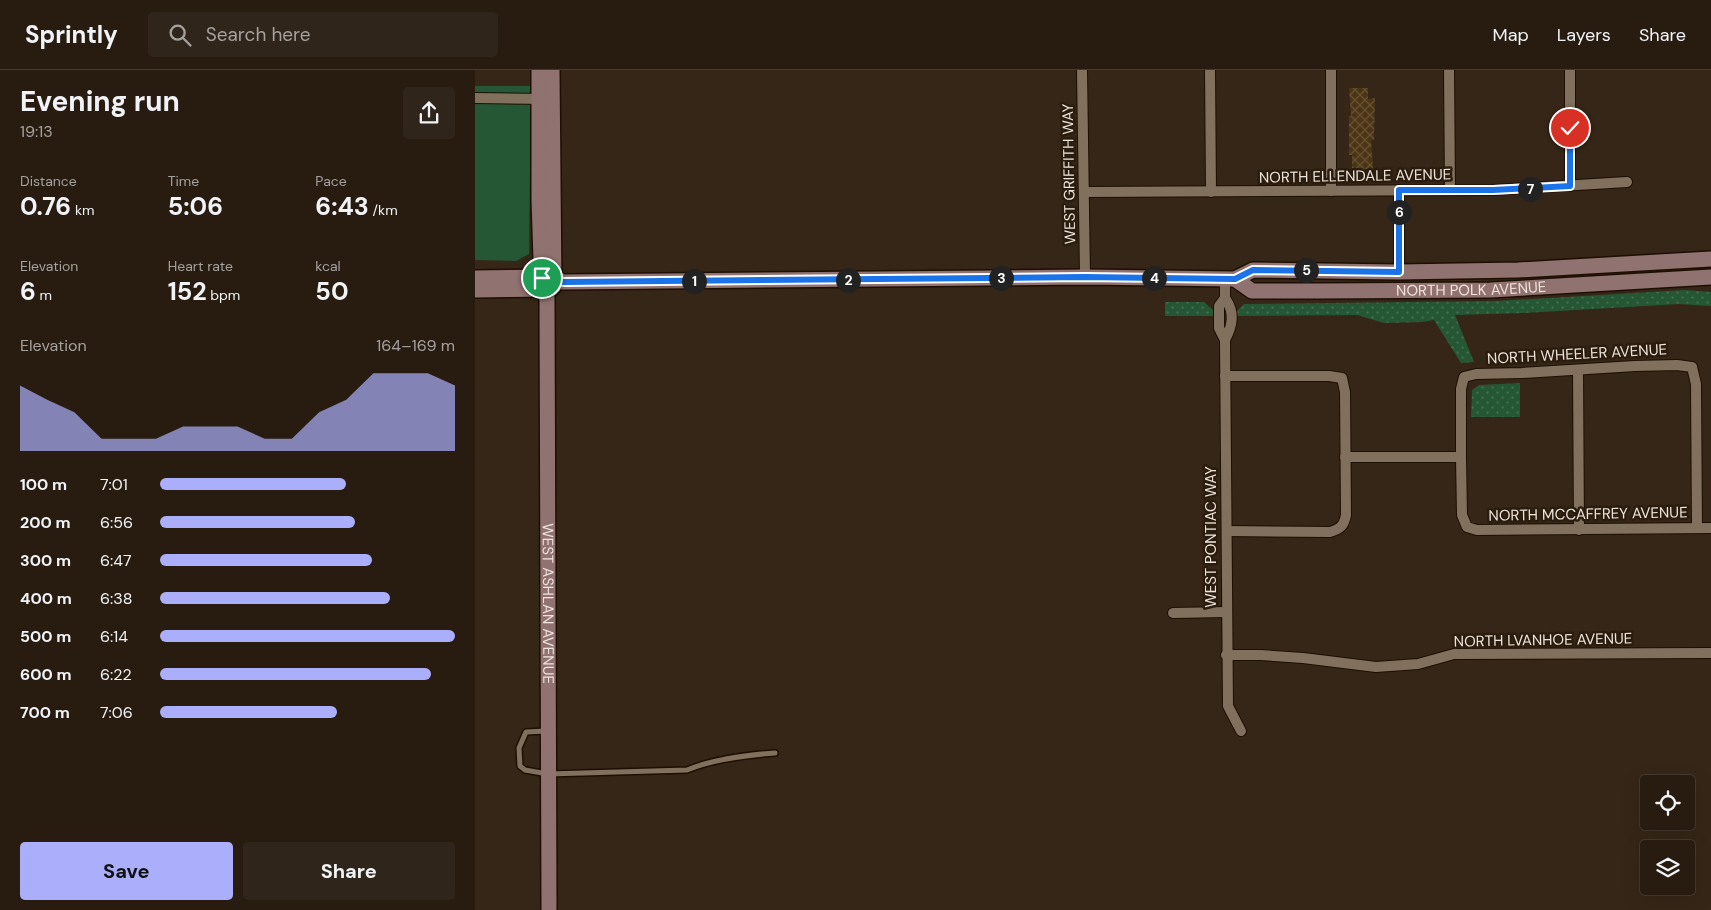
<!DOCTYPE html>
<meta charset="utf-8">
<style>
body{margin:0;font-family:"DM Sans",sans-serif;background:#30251a;color:#f1f3f6;height:100vh;display:flex;flex-direction:column;font-size:19px;white-space:nowrap}
*{box-sizing:border-box;margin:0}
p{font-size:16px;color:#a5a19f}
.icon{flex:none;width:28px;height:28px;fill:none;stroke:currentColor;stroke-width:2;stroke-linecap:round;stroke-linejoin:round}
.map{position:relative;flex:1;overflow:hidden}
.sheet{display:flex;flex-direction:column;background:#281c11;width:475px}
.sheet>*{flex:none}
.controls{position:absolute;left:1165px;top:705px;display:grid;gap:10px}
.controls a{display:grid;place-items:center;width:55px;height:55px;border-radius:5px;background:#281c11;box-shadow:0 5px 20px #0002,0 0 0 1px #443a31;font-size:25px}
.pin{position:absolute;display:grid;place-items:center;width:42px;height:42px;color:#fff;margin:-21px;border:2px solid #fff;border-radius:50%;box-shadow:0 1px 5px #0007}
.km{position:absolute;width:25px;height:25px;margin:-12px;border-radius:50%;background:#222;color:#fff;font-size:14px;line-height:25px;text-align:center}
.round{display:grid;place-items:center;flex:none;width:52px;height:52px;border-radius:5px;background:#30251a}
.head{display:flex;align-items:center;justify-content:space-between;height:85px;padding:0 20px}
h1{font-size:28px;font-weight:700;line-height:38px}
.metrics{display:grid;grid-template-columns:repeat(3,1fr);gap:8px;height:85px;padding:5px 20px}
.metrics div{display:grid;align-content:center}
.metrics b{font-size:25px;font-weight:700}
.metrics small{font-size:14px;font-weight:400}
.metrics p{font-size:14px}
.chart{height:140px;padding:10px 20px}
.chart p{display:flex;justify-content:space-between}
.chart svg{width:100%;height:90px;margin-top:5px;fill:#abaffb;opacity:.7}
.button{display:flex;gap:10px;margin-top:auto;padding:10px 20px}
.button a{flex:1;height:58px;border-radius:5px;background:#abaffb;color:#111;font-size:20px;font-weight:700;line-height:58px;text-align:center}
.button a+a{background:#30251a;color:#f1f3f6}
ul{padding:0 20px;list-style:none;font-size:16px}
li{display:grid;grid-template-columns:80px 60px 1fr;align-items:center;height:38px}
li i{height:12px;border-radius:6px;background:#abaffb}
header{display:flex;align-items:center;gap:30px;box-sizing:border-box;height:70px;padding:0 25px;background:#281c11;border-bottom:1px solid #443a31}
header strong{font-size:24px}
nav{display:flex;gap:28px;margin-inline-start:auto;font-size:18px}
.search{width:350px;height:45px;background:#30251a;display:flex;align-items:center;gap:12px;box-sizing:border-box;padding:0 18px;border-radius:5px;color:#a5a19f;font-size:19px}
main{display:flex;flex:1;min-height:0}
.map>svg:first-child{display:block}
.green{fill:#255735}
.park{fill:url(#park-dots)}
.building{fill:url(#building-cross-hatch)}
.lines{fill:none;stroke-linecap:round;stroke-linejoin:round}
.lane-casing{stroke:#1d0f02;stroke-width:8}
.street-casing{stroke:#1d0f02;stroke-width:12}
.secondary-casing{stroke:#1d0f02;stroke-width:18}
.lane{stroke:#82705e;stroke-width:5}
.street{stroke:#82705e;stroke-width:10}
.secondary{stroke:#907270;stroke-width:15}
.route-casing{stroke:#fff;stroke-width:10}
.route{stroke:#1a73e8;stroke-width:6}
.labels{text-anchor:middle;dominant-baseline:central;stroke-width:5;stroke-linejoin:round;paint-order:stroke}
.street-label{font-size:15px;fill:#eee3da;stroke:#2b1d0e}
</style>
<header>
<strong>Sprintly</strong>
<div class="search"><svg class="icon" aria-label="search" viewBox="0 0 24 24"><circle cx="10" cy="10" r="6"/><path d="M15 15l6 6"/></svg>Search here</div>
<nav><a>Map</a><a>Layers</a><a>Share</a></nav>
</header>
<main>
<section class="sheet">
<div class="head"><div><h1>Evening run</h1><p>19:13</p></div><a class="round"><svg class="icon" aria-label="share" viewBox="0 0 24 24"><path d="M12 15V3M7 8l5-5 5 5M5 13v7h14v-7"/></svg></a></div>
<div class="metrics">
<div><p>Distance</p><b>0.76<small> km</small></b></div>
<div><p>Time</p><b>5:06</b></div>
<div><p>Pace</p><b>6:43<small> /km</small></b></div>
</div>
<div class="metrics">
<div><p>Elevation</p><b>6<small> m</small></b></div>
<div><p>Heart rate</p><b>152<small> bpm</small></b></div>
<div><p>kcal</p><b>50</b></div>
</div>
<div class="chart"><p><span>Elevation</span>164–169 m</p>
<svg viewBox="0 0 160 44" preserveAspectRatio="none"><path d="M0 44V12L10 19L20 25L30 38L40 38L50 38L60 32L70 32L80 32L90 38L100 38L110 25L120 19L130 6L140 6L150 6L160 12V44z"/></svg>
</div>
<ul>
<li><b>100 m</b>7:01<i style="width:63%"></i></li>
<li><b>200 m</b>6:56<i style="width:66%"></i></li>
<li><b>300 m</b>6:47<i style="width:72%"></i></li>
<li><b>400 m</b>6:38<i style="width:78%"></i></li>
<li><b>500 m</b>6:14<i style="width:100%"></i></li>
<li><b>600 m</b>6:22<i style="width:92%"></i></li>
<li><b>700 m</b>7:06<i style="width:60%"></i></li>
</ul>
<div class="button"><a>Save</a><a>Share</a></div>
</section>
<div class="map">
<svg width="1236" height="840" viewBox="0 0 1236 840">
<defs>
<pattern id="park-dots" width="8" height="8" patternUnits="userSpaceOnUse" patternTransform="scale(1.25)"><rect width="8" height="8" fill="#255735"/><path d="M2 2h.1M6 6h.1" fill="none" stroke="#456f52" stroke-width="1.8" stroke-linecap="round"/></pattern>
<pattern id="building-cross-hatch" width="8" height="8" patternUnits="userSpaceOnUse" patternTransform="scale(1.25)"><rect width="8" height="8" fill="#4b3513"/><path d="M0 0l8 8M0 8l8-8" fill="none" stroke="#655235"/></pattern>
</defs>
<rect width="100%" height="100%" fill="#362617"/>
<polygon class="green" points="0,16 56,16 54,184 41,191 0,190"/>
<g class="park">
<polygon points="1210,220 1236,222 1236,236 1204,234 1048,243 980,245 999,292 986,293 959,250 947,252 909,253 882,245 762,246 762,241 769,234 1022,231"/>
<polygon points="690,232 729,232 738,240 739,246 690,246"/>
<polygon points="1045,313 1045,347 996,347 997,320 1004,315"/>
</g>
<polygon class="building" points="874,18 893,18 893,29 900,28 899,70 896,70 898,99 877,99 877,85 874,85 874,46 876,46"/>
<g class="lines">
<g class="lane-casing">
<path id="lane" d="M71,661L51,662L44,678L45,696L50,700L73,704L212,700C239,689 271,685 300,683"/>
</g>
<g class="street-casing">
<g id="street">
<polyline points="607,0 610,207"/>
<polyline points="735,0 736,122"/>
<polyline points="856,0 856,121"/>
<polyline points="974,0 975,119"/>
<polyline points="1095,0 1095,116"/>
<polyline points="0,28 69,29"/>
<polyline points="924,120 924,202"/>
<polyline points="609,122 1018,120 1152,112"/>
<path d="M750,228C760,242 758,255 750,270L744,258V236L750,228V209"/>
<polyline points="750,270 753,636 766,661"/>
<polyline points="1103,300 1104,460"/>
<path d="M750,306H854L867,308L870,322L871,445C869,456 865,459 855,462L752,461"/>
<polyline points="870,387 986,387"/>
<polyline points="1222,458 1221,314 1217,297 1202,295 1160,296 1047,303 1001,304 989,307 986,319 986,387 987,445 992,457 1002,460 1236,458"/>
<polyline points="698,543 752,542"/>
<polyline points="751,585 786,585 828,588 901,597 943,594 979,584 1236,583"/>
</g>
</g>
<g class="secondary-casing">
<g id="secondary">
<path id="s1" d="M64,0V130L67,219L72,228L74,840"/>
<polyline points="77,0 79,216"/>
<polyline points="0,208 79,207 88,212 610,207 760,209 778,200 924,202 1043,200 1236,189"/>
<path id="s2" d="M760,209L777,221H843L1016,220L1236,207"/>
<polyline points="0,220 76,219"/>
</g>
</g>
<use href="#lane" class="lane"/>
<use href="#street" class="street"/>
<use href="#secondary" class="secondary"/>
</g>
<g class="lines">
<g class="route-casing">
<polyline id="route" points="67,208 79,207 88,212 610,207 760,209 778,200 924,202 924,120 1018,120 1095,116 1095,58"/>
</g>
<use href="#route" class="route"/>
</g>
<g class="labels">
<g class="street-label">
<text transform="translate(594 104) rotate(-91)">WEST GRIFFITH WAY</text>
<text transform="translate(880 106) rotate(-1)">NORTH ELLENDALE AVENUE</text>
<text stroke="none"><textPath href="#s2" startOffset="240">NORTH POLK AVENUE</textPath></text>
<text transform="translate(1102 284) rotate(-3)">NORTH WHEELER AVENUE</text>
<text transform="translate(1113 444) rotate(-1)">NORTH MCCAFFREY AVENUE</text>
<text transform="translate(736 467) rotate(-90)">WEST PONTIAC WAY</text>
<text stroke="none"><textPath href="#s1" startOffset="535">WEST ASHLAN AVENUE</textPath></text>
<text transform="translate(1068 570) rotate(-1)">NORTH LVANHOE AVENUE</text>
</g>
</g>
</svg>
<div class="controls">
<a><svg class="icon" aria-label="locate" viewBox="0 0 24 24"><circle cx="12" cy="12" r="6"/><path d="M12 2v4M12 18v4M2 12h4M18 12h4"/></svg></a>
<a><svg class="icon" aria-label="layers" viewBox="0 0 24 24"><path d="M12 4l9 5-9 5-9-5zM3 14l9 5 9-5"/></svg></a>
</div>
<div class="pin" style="left:67px;top:208px;background:#1e9e55"><svg class="icon" aria-label="arrive" viewBox="0 0 24 24"><path d="M6 21V4h12l-3 4 3 4H6"/></svg></div>
<div class="pin" style="left:1095px;top:58px;background:#d93025"><svg class="icon" aria-label="check" viewBox="0 0 24 24"><path d="M5 12l5 5 9-10"/></svg></div>
<b class="km" style="left:219px;top:211px">1</b>
<b class="km" style="left:373px;top:210px">2</b>
<b class="km" style="left:526px;top:208px">3</b>
<b class="km" style="left:679px;top:208px">4</b>
<b class="km" style="left:831px;top:200px">5</b>
<b class="km" style="left:924px;top:142px">6</b>
<b class="km" style="left:1055px;top:119px">7</b>
</div>
</main>
